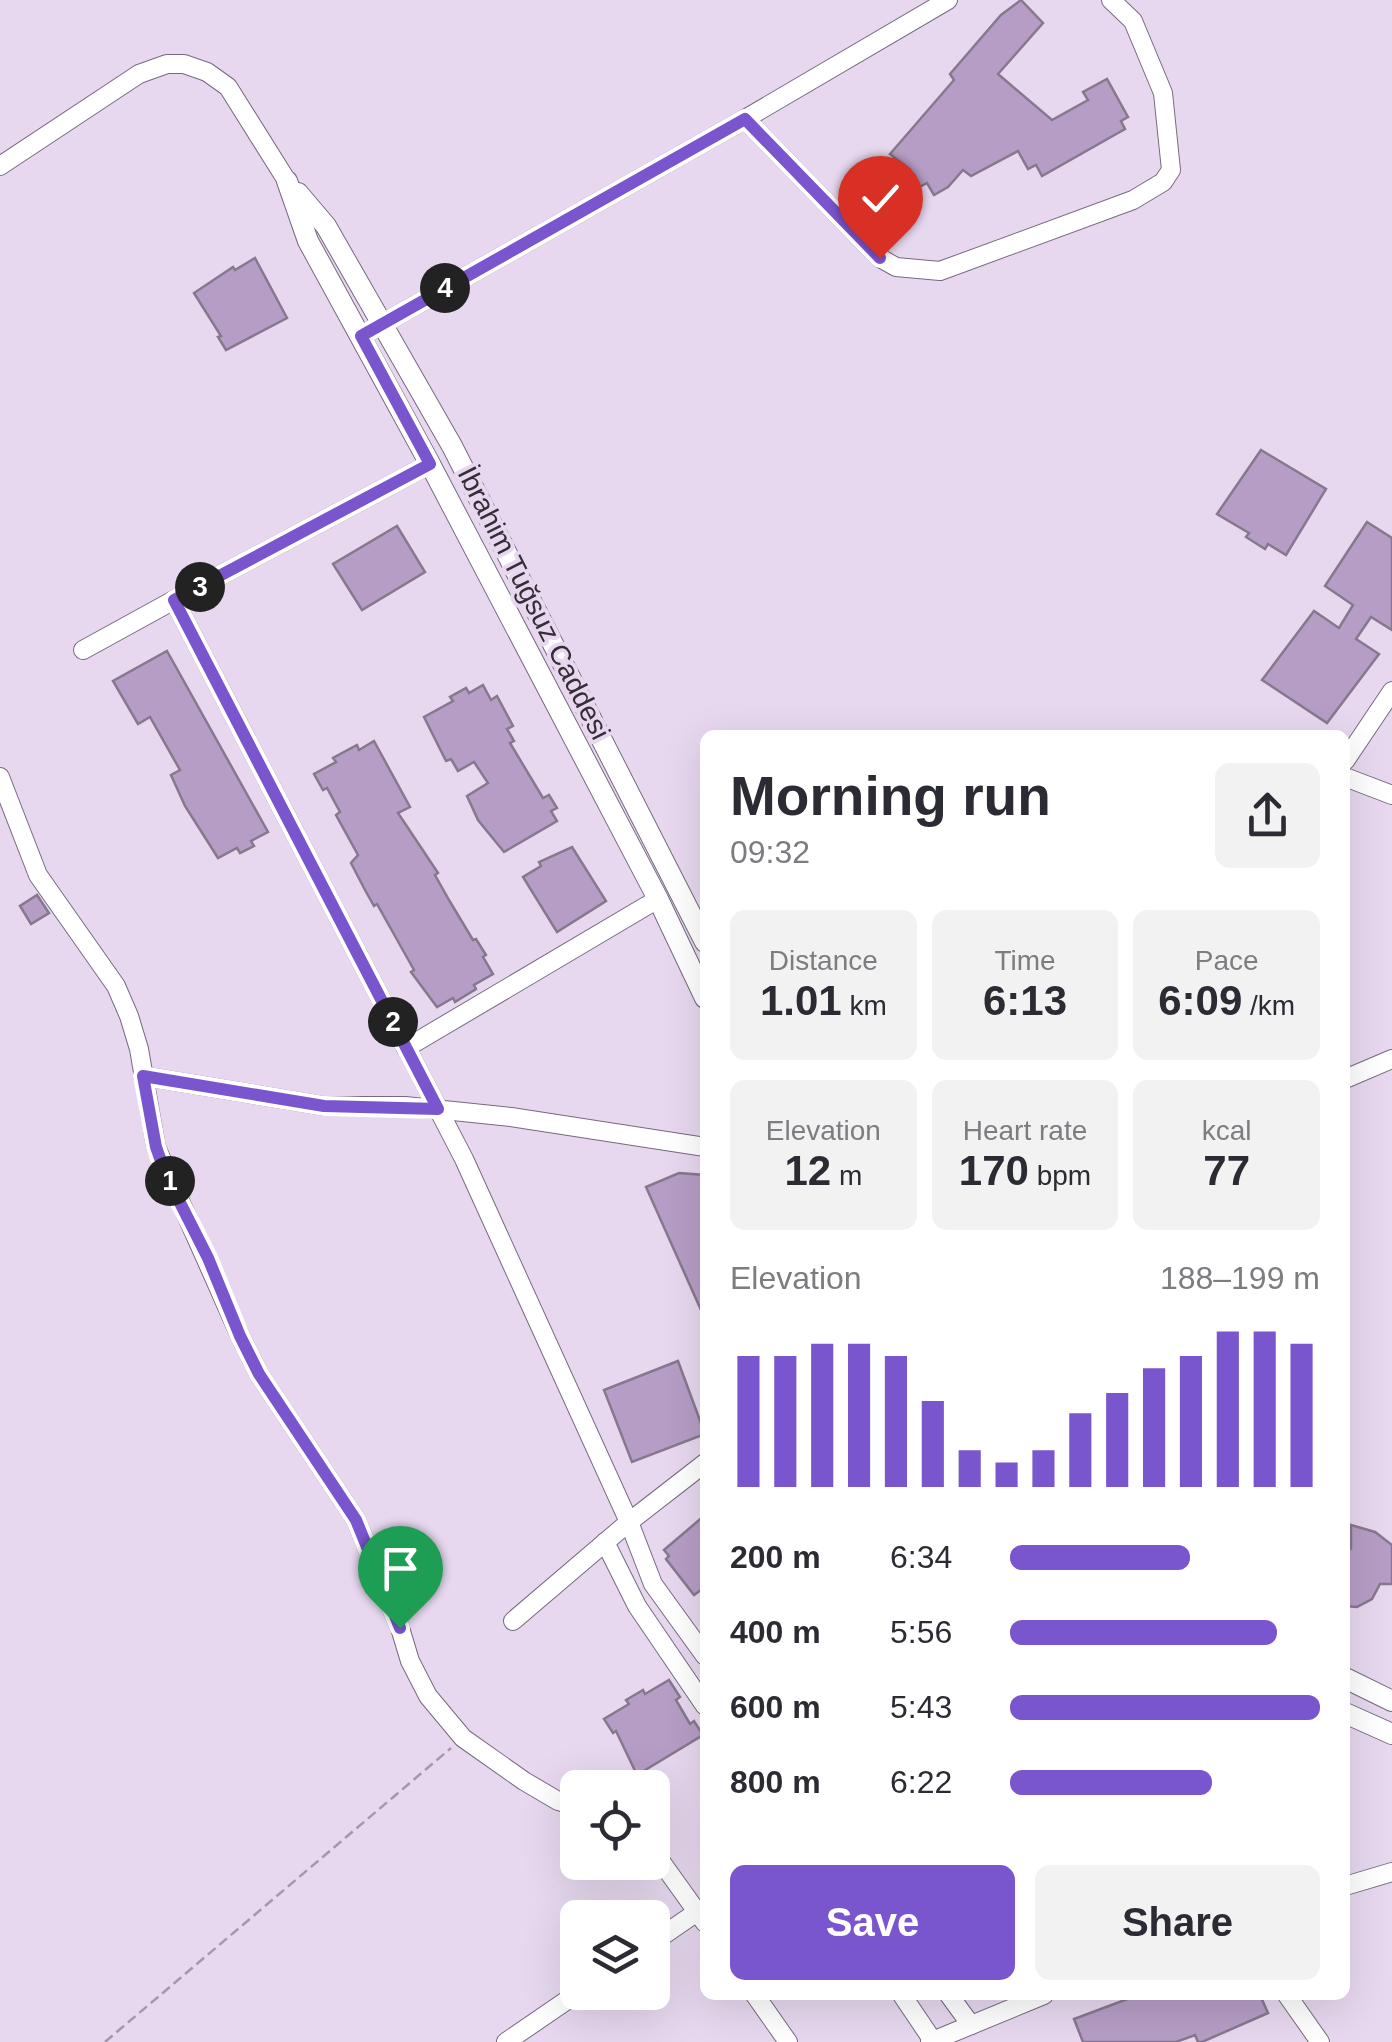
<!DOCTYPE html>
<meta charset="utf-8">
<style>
body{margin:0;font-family:Helvetica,sans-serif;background:#f2f2f3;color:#2b2b33;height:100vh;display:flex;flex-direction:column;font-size:38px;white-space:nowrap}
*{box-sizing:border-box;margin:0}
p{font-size:32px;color:#7c7c81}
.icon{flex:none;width:55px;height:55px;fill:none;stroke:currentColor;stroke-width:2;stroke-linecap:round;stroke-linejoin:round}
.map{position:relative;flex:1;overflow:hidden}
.drawer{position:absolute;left:700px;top:730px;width:650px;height:1270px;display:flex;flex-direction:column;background:#fff;border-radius:15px;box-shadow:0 10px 40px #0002}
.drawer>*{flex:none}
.tools{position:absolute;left:560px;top:1770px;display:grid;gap:20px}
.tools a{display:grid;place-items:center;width:110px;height:110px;border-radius:15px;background:#fff;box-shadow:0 10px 40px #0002;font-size:50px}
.pin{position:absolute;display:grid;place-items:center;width:85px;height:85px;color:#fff;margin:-102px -42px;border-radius:50% 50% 50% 0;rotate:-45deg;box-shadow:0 0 10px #0007}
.pin .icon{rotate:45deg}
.km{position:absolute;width:50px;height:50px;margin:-25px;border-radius:50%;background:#222;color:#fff;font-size:28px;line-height:50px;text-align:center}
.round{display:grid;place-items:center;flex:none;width:105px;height:105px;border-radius:15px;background:#f2f2f3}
.headline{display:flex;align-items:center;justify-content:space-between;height:170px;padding:0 30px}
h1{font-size:55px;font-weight:600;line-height:75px}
.figures{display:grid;grid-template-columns:repeat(3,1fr);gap:15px;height:170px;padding:10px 30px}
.figures div{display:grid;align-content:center;border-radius:15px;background:#f2f2f3;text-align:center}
.figures b{font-size:42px;font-weight:600}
.figures small{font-size:28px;font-weight:400}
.figures p{font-size:28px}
.chart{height:280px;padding:20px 30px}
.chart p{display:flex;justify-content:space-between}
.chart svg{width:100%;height:180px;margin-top:10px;stroke:#7955ce;stroke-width:6}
.cta{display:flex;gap:20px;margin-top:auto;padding:20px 30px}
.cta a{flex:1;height:115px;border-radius:15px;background:#7955ce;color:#fff;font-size:40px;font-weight:600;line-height:115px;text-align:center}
.cta a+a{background:#f2f2f3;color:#2b2b33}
ul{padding:0 30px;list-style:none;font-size:32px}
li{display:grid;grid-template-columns:160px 120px 1fr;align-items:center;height:75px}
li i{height:25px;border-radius:12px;background:#7955ce}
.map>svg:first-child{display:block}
.building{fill:#b69dc5;stroke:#86798e;stroke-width:2.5}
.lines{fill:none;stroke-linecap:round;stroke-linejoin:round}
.minor-casing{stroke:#776a7f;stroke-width:20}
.tertiary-casing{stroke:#776a7f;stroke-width:22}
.path{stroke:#a498aa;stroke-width:2.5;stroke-dasharray:10 5;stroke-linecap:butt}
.minor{stroke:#fff;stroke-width:18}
.tertiary{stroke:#fff;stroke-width:20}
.route-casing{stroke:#fff;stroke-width:20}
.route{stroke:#7955ce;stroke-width:12}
.labels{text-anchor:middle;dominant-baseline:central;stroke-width:8;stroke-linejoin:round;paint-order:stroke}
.street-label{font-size:28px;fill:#332d36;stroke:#e7d8ef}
</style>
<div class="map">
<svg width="1392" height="2042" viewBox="0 0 1392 2042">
<rect width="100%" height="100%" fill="#e7d8ef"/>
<g class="building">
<polygon points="1021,0 1043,23 998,74 1052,120 1088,100 1083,92 1107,79 1128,117 1121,121 1125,129 1042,176 1036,165 1028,169 1018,151 971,176 963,170 948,187 934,195 927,183 914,190 905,174 909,169 890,154 954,80 950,74 1001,15"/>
<polygon points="255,258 287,318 226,350 218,337 221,336 194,293 233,267 235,270"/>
<polygon points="1261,450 1326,489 1286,555 1268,544 1265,549 1246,537 1249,533 1217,514"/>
<polygon points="1367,522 1392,538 1392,630 1371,617 1356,639 1379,654 1327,723 1262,680 1314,611 1339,628 1353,605 1325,586"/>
<polygon points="397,526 425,572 362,610 333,564"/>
<polygon points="167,651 268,832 251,841 254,846 240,853 237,848 218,858 185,806 171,775 180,770 150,717 138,724 113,681"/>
<polygon points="483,685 491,700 497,696 513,726 507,729 514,741 510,743 543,798 549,795 557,808 551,811 557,821 504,852 478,820 467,796 488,783 474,762 458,771 451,759 446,761 424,717 453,701 450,697 466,688 469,693"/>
<polygon points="374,741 410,807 398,813 438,873 435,875 449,900 473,940 476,939 486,955 483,957 493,974 474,985 476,989 455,1002 453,998 437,1007 411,972 414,970 377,904 374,906 365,890 351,863 358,855 336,815 340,812 327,788 323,790 314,774 336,762 333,758 357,745 359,750"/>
<polygon points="572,847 606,901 557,932 523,877 541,866 539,862"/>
<polygon points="37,895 49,913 31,924 20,906"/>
<polygon points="679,1173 705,1175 705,1319 646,1187"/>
<polygon points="678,1361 705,1434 632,1462 604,1390"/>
<polygon points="705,1515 705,1587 694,1595 666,1559 669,1556 664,1550"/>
<polygon points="1351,1525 1375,1532 1392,1545 1392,1584 1380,1584 1372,1599 1357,1607 1345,1606 1345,1550 1351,1549"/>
<polygon points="669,1680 680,1697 676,1700 690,1724 694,1721 703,1735 637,1775 616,1731 613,1733 604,1719 629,1704 626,1700 643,1690 645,1694"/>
<polygon points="1138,1995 1260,1995 1268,2013 1202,2042 1198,2042 1195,2035 1176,2042 1083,2042 1074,2019"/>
</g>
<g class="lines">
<g class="minor-casing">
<g id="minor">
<polyline points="745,119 880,258 896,267 940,271 1133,200 1163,182 1171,170 1163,93 1133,21 1111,0"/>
<polyline points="0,166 139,74 167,64 184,64 207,72 228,87 287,181"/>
<polyline points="361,336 745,119 948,0"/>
<polyline points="430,464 174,600 464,1159 629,1522 653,1584 705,1656"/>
<polyline points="83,650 174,600"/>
<polyline points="1345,761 1392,691"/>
<polyline points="0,777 38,875 116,986 129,1016 139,1049 156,1147 240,1336 259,1374 356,1520 400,1628 410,1661 428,1696 463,1738 524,1781 558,1801 578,1807"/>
<polyline points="1345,777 1392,795"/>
<polyline points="406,1048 658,899"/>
<polyline points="143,1076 324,1106 405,1106 511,1117 705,1147"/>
<polyline points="1345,1079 1392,1059"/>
<polyline points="605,1542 637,1606 705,1706"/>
<polyline points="513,1621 629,1522 705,1463"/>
<polyline points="652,1849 705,1923"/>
<polyline points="1345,1886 1392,1872"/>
<polyline points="652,1943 697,1912"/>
<polyline points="755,1995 788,2042"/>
<polyline points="902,1995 933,2041"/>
<polyline points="949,1995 971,2025"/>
<polyline points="1287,1995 1320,2042"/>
<polyline points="506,2042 579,1992"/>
<polyline points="930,2042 1044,1995"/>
</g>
</g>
<g class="tertiary-casing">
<g id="tertiary">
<polyline points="287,181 308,241 430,464 658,899 705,998"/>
<polyline points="298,193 326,226 452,446 705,942"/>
<polyline points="1345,1678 1392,1701"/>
<polyline points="1345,1713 1392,1734"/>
</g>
</g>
<polyline class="path" points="105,2042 451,1748"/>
<use href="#minor" class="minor"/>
<use href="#tertiary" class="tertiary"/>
</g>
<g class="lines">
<g class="route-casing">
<polyline id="route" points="400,1628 356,1520 259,1374 240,1336 208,1258 166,1175 156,1147 143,1076 324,1106 438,1109 174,600 430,464 361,336 745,119 880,258"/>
</g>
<use href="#route" class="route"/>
</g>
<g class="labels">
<g class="street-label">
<text transform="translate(534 603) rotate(63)">İbrahim Tuğsuz Caddesi</text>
</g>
</g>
</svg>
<div class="tools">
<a><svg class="icon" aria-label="locate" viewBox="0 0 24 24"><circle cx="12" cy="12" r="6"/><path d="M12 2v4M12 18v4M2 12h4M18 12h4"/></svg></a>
<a><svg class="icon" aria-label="layers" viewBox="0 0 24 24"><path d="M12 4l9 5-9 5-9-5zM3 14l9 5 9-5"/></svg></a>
</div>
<div class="pin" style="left:400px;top:1628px;background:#1e9e55"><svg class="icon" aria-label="arrive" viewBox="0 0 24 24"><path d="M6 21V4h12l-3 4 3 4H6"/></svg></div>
<div class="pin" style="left:880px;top:258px;background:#d93025"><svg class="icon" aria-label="check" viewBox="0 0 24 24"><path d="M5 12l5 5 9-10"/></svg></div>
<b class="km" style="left:170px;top:1181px">1</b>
<b class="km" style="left:393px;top:1022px">2</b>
<b class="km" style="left:200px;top:587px">3</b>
<b class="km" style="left:445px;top:288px">4</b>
<section class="drawer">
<div class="headline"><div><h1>Morning run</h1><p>09:32</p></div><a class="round"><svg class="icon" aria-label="share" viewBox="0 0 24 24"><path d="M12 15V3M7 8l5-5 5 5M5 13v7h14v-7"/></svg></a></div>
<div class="figures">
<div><p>Distance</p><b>1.01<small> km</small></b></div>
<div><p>Time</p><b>6:13</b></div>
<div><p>Pace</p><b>6:09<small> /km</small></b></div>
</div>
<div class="figures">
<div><p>Elevation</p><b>12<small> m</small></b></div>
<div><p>Heart rate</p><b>170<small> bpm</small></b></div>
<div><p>kcal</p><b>77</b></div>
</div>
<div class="chart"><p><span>Elevation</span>188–199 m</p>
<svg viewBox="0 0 160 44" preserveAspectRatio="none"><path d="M5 44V12M15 44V12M25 44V9M35 44V9M45 44V12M55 44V23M65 44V35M75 44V38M85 44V35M95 44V26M105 44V21M115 44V15M125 44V12M135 44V6M145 44V6M155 44V9"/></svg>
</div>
<ul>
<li><b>200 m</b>6:34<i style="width:58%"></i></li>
<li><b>400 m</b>5:56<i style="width:86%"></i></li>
<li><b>600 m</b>5:43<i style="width:100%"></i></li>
<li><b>800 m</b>6:22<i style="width:65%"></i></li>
</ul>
<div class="cta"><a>Save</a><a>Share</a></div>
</section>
</div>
